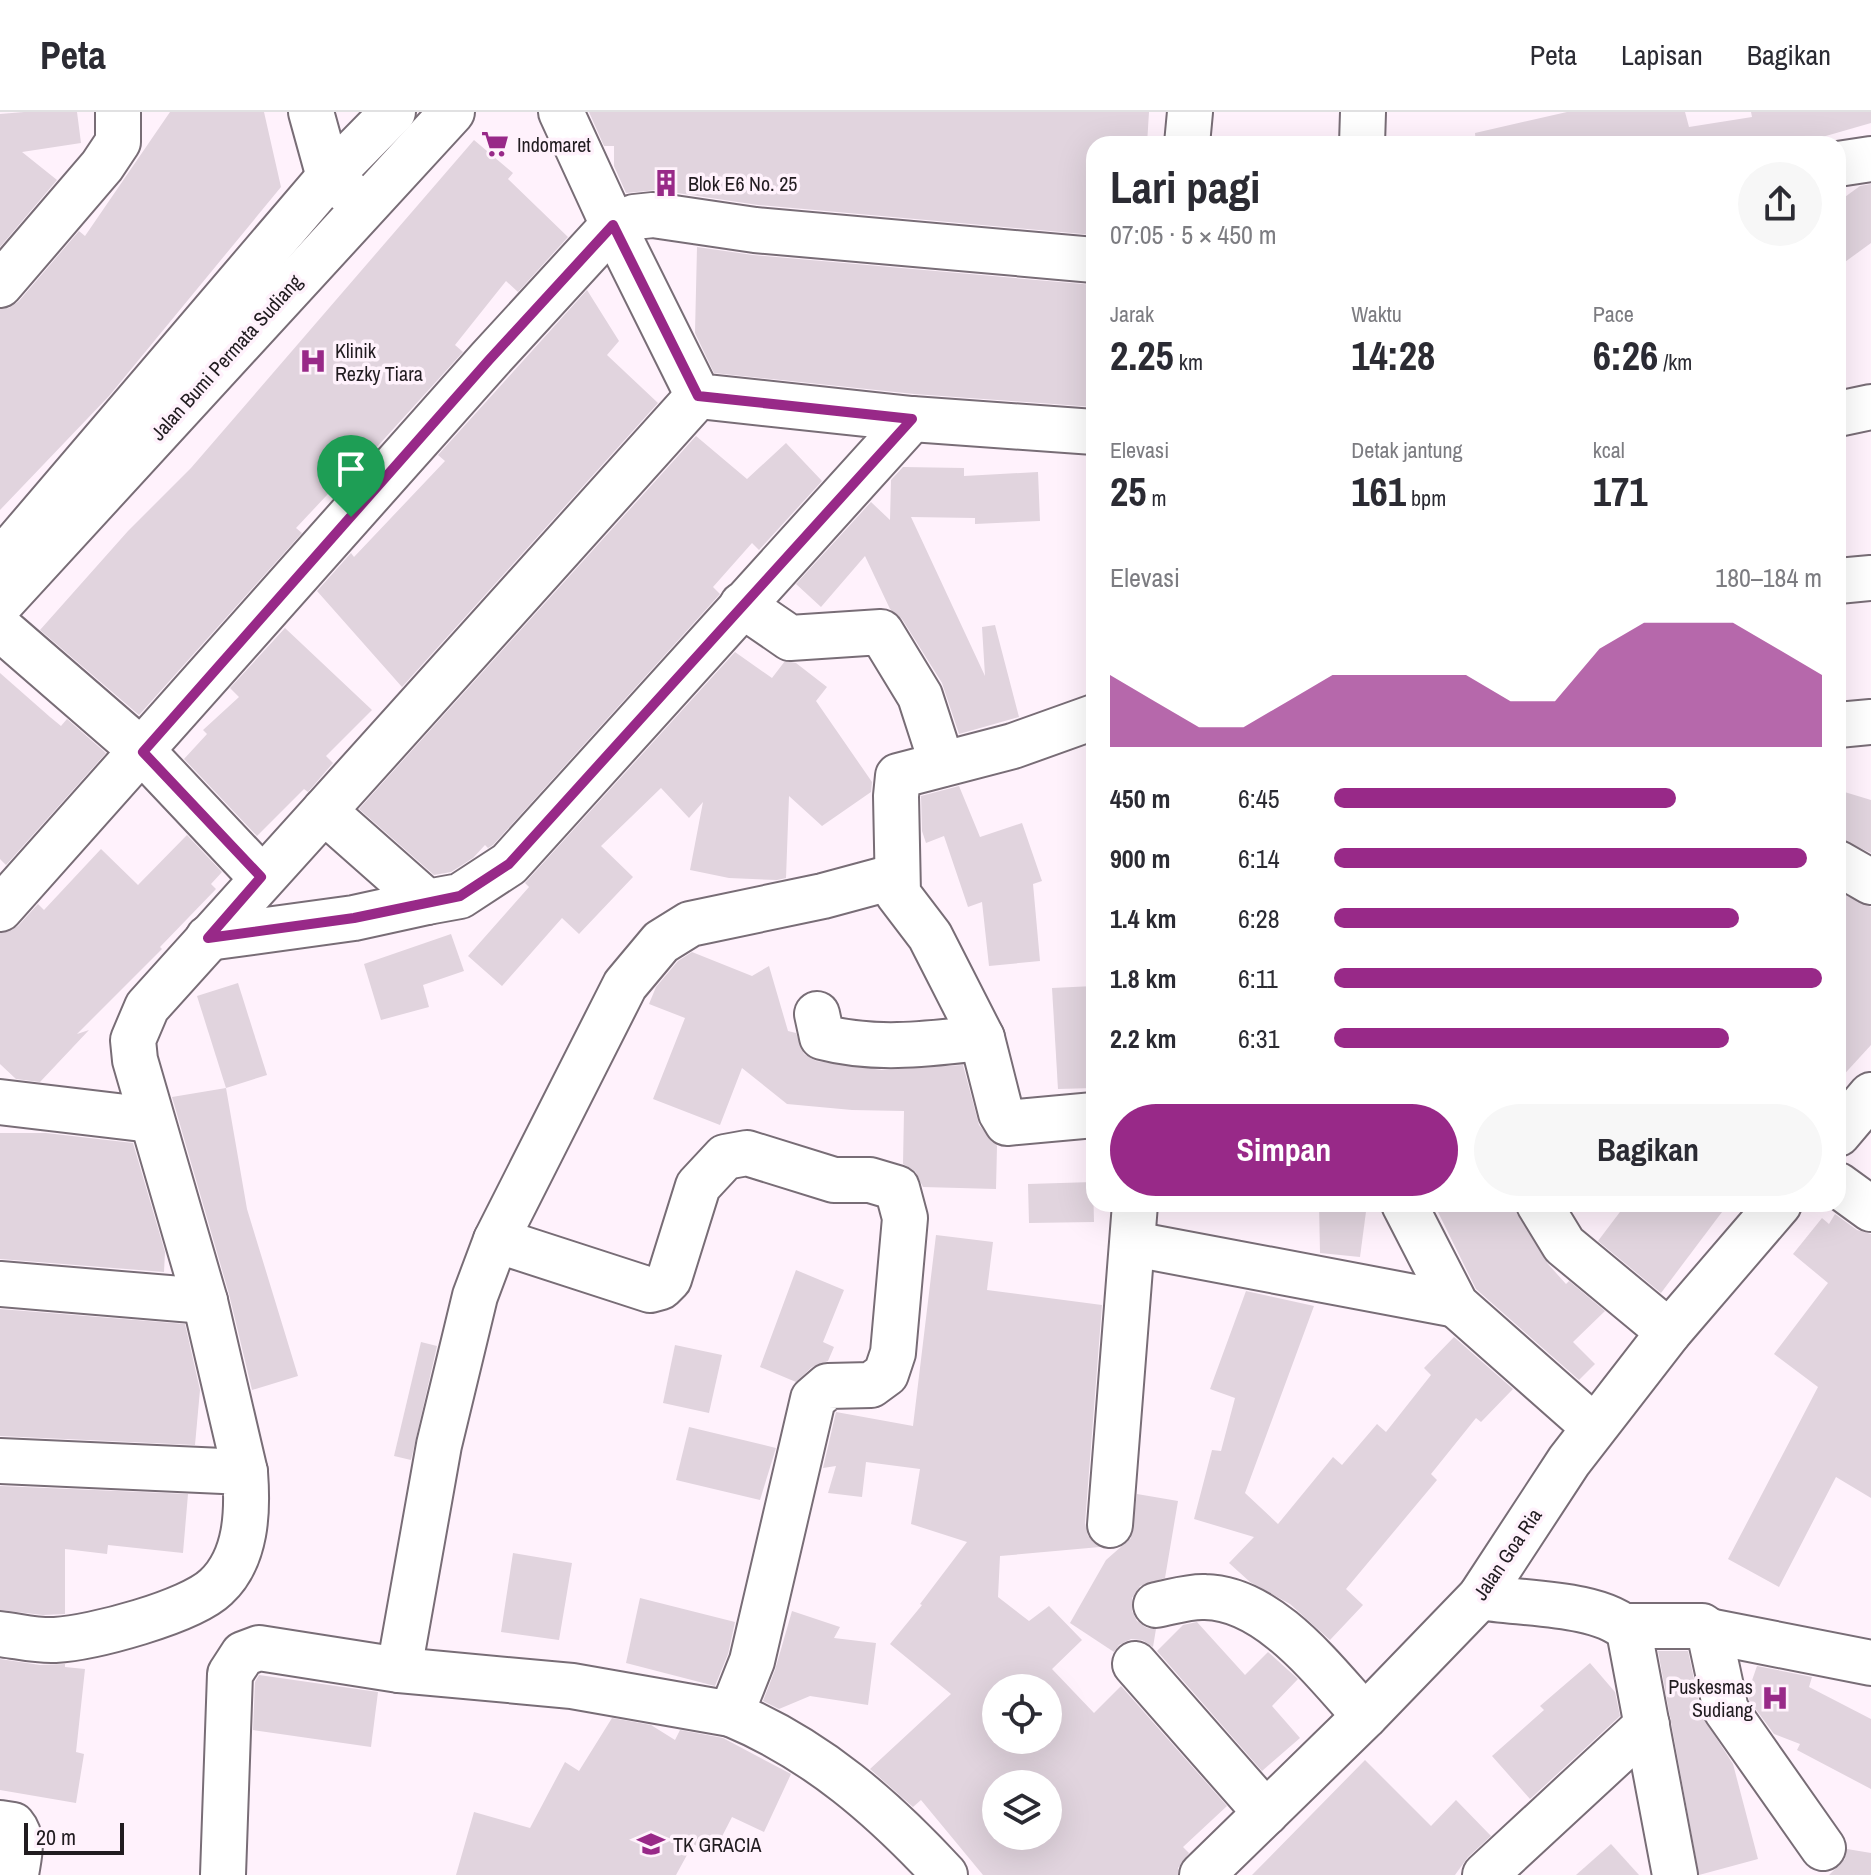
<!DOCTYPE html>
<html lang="id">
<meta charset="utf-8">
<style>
body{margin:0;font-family:"Archivo Narrow",sans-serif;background:#f7f7f7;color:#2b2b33;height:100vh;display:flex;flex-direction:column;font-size:30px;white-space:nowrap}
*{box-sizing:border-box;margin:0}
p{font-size:26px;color:#7c7c81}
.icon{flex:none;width:44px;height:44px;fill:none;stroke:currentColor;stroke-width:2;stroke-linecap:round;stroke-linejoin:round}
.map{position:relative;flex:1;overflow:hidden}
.side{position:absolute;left:1086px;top:24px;width:760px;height:1076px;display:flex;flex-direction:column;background:#fff;border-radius:24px;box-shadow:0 8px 32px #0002}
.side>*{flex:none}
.buttons{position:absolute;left:982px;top:1562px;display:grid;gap:16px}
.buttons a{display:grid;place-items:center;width:80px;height:80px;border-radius:50%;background:#fff;box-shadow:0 8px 32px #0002;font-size:40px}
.scale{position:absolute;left:24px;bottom:20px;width:100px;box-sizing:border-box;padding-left:8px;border:4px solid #211c20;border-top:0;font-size:22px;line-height:28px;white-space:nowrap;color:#211c20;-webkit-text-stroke:6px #fff2fc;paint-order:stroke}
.pin{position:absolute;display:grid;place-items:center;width:68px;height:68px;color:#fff;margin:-82px -34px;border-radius:50% 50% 50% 0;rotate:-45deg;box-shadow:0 0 8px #0007}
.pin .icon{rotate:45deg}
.round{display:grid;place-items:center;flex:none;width:84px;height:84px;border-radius:42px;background:#f7f7f7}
.head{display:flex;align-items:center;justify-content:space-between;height:136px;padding:0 24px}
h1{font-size:44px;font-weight:800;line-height:60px}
.stats{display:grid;grid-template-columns:repeat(3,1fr);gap:12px;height:136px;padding:8px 24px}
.stats div{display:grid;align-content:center}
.stats b{font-size:40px;font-weight:800}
.stats small{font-size:22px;font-weight:400}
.stats p{font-size:22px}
.chart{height:224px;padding:16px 24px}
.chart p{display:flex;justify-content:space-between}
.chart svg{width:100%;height:144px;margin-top:8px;fill:#982988;opacity:.7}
.primary-button{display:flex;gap:16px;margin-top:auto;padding:16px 24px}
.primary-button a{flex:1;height:92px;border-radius:48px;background:#982988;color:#fff;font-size:32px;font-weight:800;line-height:92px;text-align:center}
.primary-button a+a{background:#f7f7f7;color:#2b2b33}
ul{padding:0 24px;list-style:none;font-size:26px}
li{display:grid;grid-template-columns:128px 96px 1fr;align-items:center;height:60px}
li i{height:20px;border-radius:10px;background:#982988}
header{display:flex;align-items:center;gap:48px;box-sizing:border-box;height:112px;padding:0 40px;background:#fff;border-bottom:2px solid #e1e1e2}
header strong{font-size:38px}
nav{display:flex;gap:44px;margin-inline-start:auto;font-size:28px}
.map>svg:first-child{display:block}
.building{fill:#e1d4de;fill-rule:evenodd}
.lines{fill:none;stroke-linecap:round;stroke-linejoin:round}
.minor-casing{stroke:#786d76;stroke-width:48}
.major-casing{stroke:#786d76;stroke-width:48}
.minor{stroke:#fff;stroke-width:44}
.major{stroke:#fff;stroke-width:44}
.route-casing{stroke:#fff;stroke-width:16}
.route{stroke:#982988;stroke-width:10}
.labels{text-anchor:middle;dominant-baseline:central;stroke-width:7;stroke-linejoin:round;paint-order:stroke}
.poi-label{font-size:20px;fill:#211c20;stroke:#fff2fc;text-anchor:start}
.street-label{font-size:20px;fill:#211c20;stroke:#fff2fc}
</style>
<header>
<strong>Peta</strong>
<nav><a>Peta</a><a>Lapisan</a><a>Bagikan</a></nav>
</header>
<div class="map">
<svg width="1871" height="1763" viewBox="0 0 1871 1763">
<rect width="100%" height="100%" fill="#fff2fc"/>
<g class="building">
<polygon points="24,0 77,0 81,31 22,40 57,68 0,135 0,2"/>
<polygon points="170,0 264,0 281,75 109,284 0,398 0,197 9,196 19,189 79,119 85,124"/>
<polygon points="589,0 1149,0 1147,32 1094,32 1094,123 758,93 657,78 626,81 614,54 614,34 604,34"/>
<polygon points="1567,0 1685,0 1689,15 1752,5 1751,0 1871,0 1871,11 1798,32 1476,32 1475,21"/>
<polygon points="474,28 513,61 508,67 568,125 518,180 506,169 455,233 463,240 346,369 343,366 296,416 302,421 139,603 40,518 128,419 191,356"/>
<polygon points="1871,72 1871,131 1838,155 1838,90 1860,74"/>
<polygon points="697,135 753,143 1094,173 1094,295 914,282 714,261 695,221"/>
<polygon points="587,178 619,229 607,243 658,291 402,575 317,479 351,441 354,445 445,349 438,343"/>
<polygon points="696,324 747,367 786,331 822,369 759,438 752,431 713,475 720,482 493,733 488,736 485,733 473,746 451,760 434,763 359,697"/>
<polygon points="903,355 964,356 964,364 1038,360 1040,409 975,412 975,406 911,405 985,564 982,515 995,513 1019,605 959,622 942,571 902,507 890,497 865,444 821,495 796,472 871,390 890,408 891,368"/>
<polygon points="285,516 372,598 326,644 333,651 308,680 304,677 257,724 184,647 207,622 203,618 239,585 230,576"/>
<polygon points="735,540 772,566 785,549 796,551 827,575 816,589 872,670 871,680 822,714 789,684 786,766 777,768 729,766 690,758 703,690 689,706 661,676 601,734 633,765 579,822 562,806 502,874 468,844 529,775 525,771"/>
<polygon points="0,561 50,605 61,614 67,607 106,641 6,753 0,747"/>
<polygon points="959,674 980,725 1022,711 1042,769 1033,772 1040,849 989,854 982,790 968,795 944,724 926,731 922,719 921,684"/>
<polygon points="1838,678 1871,688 1871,741 1838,726"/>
<polygon points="187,723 222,760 211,772 216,777 160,835 162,837 77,922 89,918 40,970 16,967 0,952 0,821 18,814 38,792 44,798 101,737 138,773"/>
<polygon points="1838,780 1871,795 1871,933 1838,969"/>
<polygon points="451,822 464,859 423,873 429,895 381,908 364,852"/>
<polygon points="692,840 752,864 769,854 788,919 796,921 804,942 816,949 882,958 963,953 979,1013 997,1034 996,1077 923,1075 915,1059 903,1052 904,999 852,998 787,992 742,956 720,1013 653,987 685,906 649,892 656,875 678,849"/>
<polygon points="238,871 267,963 226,976 197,884"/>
<polygon points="1094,874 1094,976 1058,977 1052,876"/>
<polygon points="226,976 247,1097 298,1264 252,1278 229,1182 172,985"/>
<polygon points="0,1021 46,1021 133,1031 165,1140 164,1160 0,1147"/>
<polygon points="1093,1070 1094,1110 1029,1111 1028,1072"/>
<polygon points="1319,1092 1367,1092 1360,1145 1320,1141"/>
<polygon points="1434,1092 1511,1092 1548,1152 1566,1172 1569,1169 1605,1199 1573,1230 1595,1252 1579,1268 1476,1177"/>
<polygon points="1626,1092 1728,1092 1661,1181 1598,1129"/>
<polygon points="1835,1102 1857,1118 1871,1122 1871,1386 1836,1365 1779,1475 1728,1447 1818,1275 1774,1242 1828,1171 1793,1142 1822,1106 1829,1112"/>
<path d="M936,1123L993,1130L987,1178L1102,1193L1085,1411L1088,1424L1100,1435L1000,1444L998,1485L1029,1509L1049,1494L1082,1528L1052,1557L1094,1601L1121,1574L1227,1694L1183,1735L1189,1741L1178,1756V1763H983L921,1688L913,1695L870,1657L951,1582L890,1532L922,1493L920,1492L967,1430L911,1412L920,1357L866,1350L862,1385L828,1381L836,1354L823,1356L836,1300L913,1314ZM996,1576H1048V1628H996ZM996,1672H1048V1724H996Z"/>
<polygon points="796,1158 844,1178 823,1230 834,1235 828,1249 812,1255 796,1270 760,1255"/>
<polygon points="1246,1179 1314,1194 1245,1381 1278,1412 1333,1345 1342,1353 1377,1312 1386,1320 1431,1263 1424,1256 1454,1225 1513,1277 1481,1310 1476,1306 1431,1362 1437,1368 1346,1477 1363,1493 1330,1528 1290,1492 1250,1470 1229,1451 1254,1425 1194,1407 1212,1338 1221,1339 1235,1286 1210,1277"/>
<polygon points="0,1197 185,1212 200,1278 195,1333 0,1324"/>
<polygon points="421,1230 437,1234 411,1348 394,1344"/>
<polygon points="675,1233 722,1243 709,1301 663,1291"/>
<polygon points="689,1315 776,1336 760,1388 676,1368"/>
<polygon points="0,1374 188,1382 183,1441 108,1433 107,1442 65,1437 65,1502 43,1503 0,1498"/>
<polygon points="1137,1382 1178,1389 1165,1466 1140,1474 1132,1486 1132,1499 1137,1509 1147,1516 1156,1517 1153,1535 1142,1528 1131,1527 1119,1533 1114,1540 1070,1511 1106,1448 1131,1426"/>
<polygon points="513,1441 572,1451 559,1528 501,1520"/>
<polygon points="640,1486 735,1510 728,1542 715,1574 626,1551"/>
<polygon points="792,1499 840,1515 834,1526 876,1531 868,1593 810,1584 779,1597 763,1589 775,1558"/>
<polygon points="1197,1510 1245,1563 1268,1540 1298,1567 1272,1594 1300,1626 1262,1659 1157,1539 1183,1513"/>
<polygon points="1658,1539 1688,1539 1702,1604 1733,1652 1758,1747 1699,1763"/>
<polygon points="0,1547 40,1553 65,1552 65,1555 85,1557 76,1640 84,1642 76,1691 0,1678"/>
<polygon points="1590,1551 1615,1580 1620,1604 1530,1687 1492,1644 1544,1598 1540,1594"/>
<polygon points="1757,1554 1812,1565 1809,1575 1871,1607 1871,1677 1797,1638 1800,1632 1774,1622 1749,1588 1748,1580"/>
<polygon points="259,1563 378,1580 371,1635 253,1618 255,1570"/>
<polygon points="612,1606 651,1613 675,1628 680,1618 723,1626 791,1662 764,1720 732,1705 713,1742 693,1732 676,1763 456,1763 474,1700 530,1716 565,1650 579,1659"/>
<polygon points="1365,1648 1431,1714 1456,1688 1491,1724 1468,1745 1455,1763 1252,1763"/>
<polygon points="1611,1732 1639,1763 1576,1763"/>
<polygon points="1847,1737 1871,1741 1871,1763 1829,1763 1845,1747"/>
</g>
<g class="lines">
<g class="minor-casing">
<g id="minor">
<polyline points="311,0 329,65 347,79"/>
<polyline points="1187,32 1190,0"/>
<polyline points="1362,32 1363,0"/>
<polyline points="1838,52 1871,47"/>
<polyline points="0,173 102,54 118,30 118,0"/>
<polyline points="1838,302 1871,295"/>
<polyline points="912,307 1094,320"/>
<polyline points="7,442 329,65 393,0"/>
<polyline points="1838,469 1871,466"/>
<polyline points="0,492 452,0"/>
<polyline points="742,493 790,526 881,520 920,584 942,652"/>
<polyline points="0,516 143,640 261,765"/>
<polyline points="1094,605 1013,634 898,664 896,684 898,782 930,824 982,926 1001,1001 1007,1011 1094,1003"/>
<polyline points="1838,613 1871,610"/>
<polyline points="324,699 698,284"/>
<polyline points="1838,751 1871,770"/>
<polyline points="0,797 489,248 613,113 634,105 653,103 755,118 1094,148"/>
<polyline points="208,826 354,806 427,790"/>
<path d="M817,902L822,925C875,939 928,932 982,926"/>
<polyline points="0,990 151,1008"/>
<polyline points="1838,1073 1871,1097"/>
<polyline points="1404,1092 1456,1193 1594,1315"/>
<polyline points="1539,1092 1564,1133 1669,1220"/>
<polyline points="1134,1132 1456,1193"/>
<polyline points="0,1172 205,1189"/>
<path d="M0,1349L245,1360C248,1399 247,1446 216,1475C190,1500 92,1526 55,1528C37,1529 18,1524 0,1522"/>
<polyline points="245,1360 205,1189 135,948 133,928 147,895 324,699 427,790 460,784 509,752 912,307 698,284 613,113 561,0"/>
<polyline points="1110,1413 1135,1092"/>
<path d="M1480,1485C1521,1492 1601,1490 1629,1519L1675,1763"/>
<path d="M1156,1493C1172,1490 1190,1484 1205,1485C1270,1486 1325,1561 1365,1604"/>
<polyline points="1625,1514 1702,1514 1709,1519 1726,1598 1823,1736"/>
<polyline points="1709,1519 1871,1551"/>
<polyline points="1135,1552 1266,1701"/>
<polyline points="399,1558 439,1333 475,1184 496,1128 625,873 661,830 690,812 823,784 897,764"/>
<path d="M731,1602C817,1638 883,1696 945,1763"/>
<path d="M0,1711L13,1713C25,1727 18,1747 16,1763"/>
<polyline points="223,1763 230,1562 243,1542 259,1536 399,1558 572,1574 731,1602 752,1549 813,1287 828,1274 871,1273 886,1262 893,1241 905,1106 897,1076 870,1068 834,1068 747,1041 725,1045 698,1074 669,1167 661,1175 650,1178 496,1128"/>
<polyline points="1485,1763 1647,1613"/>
</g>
</g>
<g class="major-casing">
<g id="major">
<polyline points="1838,1022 1871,983"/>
<polyline points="1202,1763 1365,1604 1480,1485 1569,1349 1669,1220 1779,1092"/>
</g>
</g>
<use href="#minor" class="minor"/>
<use href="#major" class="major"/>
</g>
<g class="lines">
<g class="route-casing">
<polygon id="route" points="613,113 698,284 912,307 509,752 460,784 354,806 208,826 261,765 143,640 489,248"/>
</g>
<use href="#route" class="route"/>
</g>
<defs>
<g id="supermarket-bare" transform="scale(2.16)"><path d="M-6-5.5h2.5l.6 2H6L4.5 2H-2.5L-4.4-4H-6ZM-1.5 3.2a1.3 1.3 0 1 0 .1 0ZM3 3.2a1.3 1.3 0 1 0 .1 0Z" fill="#982988" stroke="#fff2fc" stroke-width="2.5" paint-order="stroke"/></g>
<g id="building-bare" transform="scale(2.16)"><path d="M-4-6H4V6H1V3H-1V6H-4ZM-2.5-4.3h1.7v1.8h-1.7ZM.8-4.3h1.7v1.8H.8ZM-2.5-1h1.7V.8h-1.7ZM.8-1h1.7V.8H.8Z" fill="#982988" stroke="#fff2fc" stroke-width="2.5" paint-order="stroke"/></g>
<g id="hospital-bare" transform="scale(2.16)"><path d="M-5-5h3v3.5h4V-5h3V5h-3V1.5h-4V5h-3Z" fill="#982988" stroke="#fff2fc" stroke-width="2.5" paint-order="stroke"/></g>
<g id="school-bare" transform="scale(2.16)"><path d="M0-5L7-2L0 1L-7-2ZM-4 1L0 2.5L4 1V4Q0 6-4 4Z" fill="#982988" stroke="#fff2fc" stroke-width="2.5" paint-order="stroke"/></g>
</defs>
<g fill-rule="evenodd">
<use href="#supermarket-bare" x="495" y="32"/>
<use href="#building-bare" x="666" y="71"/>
<use href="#hospital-bare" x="313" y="249"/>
<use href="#hospital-bare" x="1775" y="1586"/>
<use href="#school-bare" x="651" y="1732"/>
</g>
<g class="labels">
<g class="poi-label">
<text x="517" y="32">Indomaret</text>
<text x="688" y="71">Blok E6 No. 25</text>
<text x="335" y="238">Klinik<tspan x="335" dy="23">Rezky Tiara</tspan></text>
<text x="1753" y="1574" text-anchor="end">Puskesmas<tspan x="1753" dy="23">Sudiang</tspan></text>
<text x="673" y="1732">TK GRACIA</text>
</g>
<g class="street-label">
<text transform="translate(226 245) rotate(-48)">Jalan Bumi Permata Sudiang</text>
<text transform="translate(1507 1442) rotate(-56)">Jalan Goa Ria</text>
</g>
</g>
</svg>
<div class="buttons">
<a><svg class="icon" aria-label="locate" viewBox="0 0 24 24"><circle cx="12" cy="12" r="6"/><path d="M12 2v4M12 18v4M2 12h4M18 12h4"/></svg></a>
<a><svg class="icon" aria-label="layers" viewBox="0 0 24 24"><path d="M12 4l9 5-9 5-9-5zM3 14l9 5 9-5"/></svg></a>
</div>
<div class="scale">20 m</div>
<div class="pin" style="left:351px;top:405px;background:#1e9e55"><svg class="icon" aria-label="arrive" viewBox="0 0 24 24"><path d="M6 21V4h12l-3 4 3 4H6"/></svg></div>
<section class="side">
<div class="head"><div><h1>Lari pagi</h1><p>07:05 · 5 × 450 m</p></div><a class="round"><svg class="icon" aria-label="share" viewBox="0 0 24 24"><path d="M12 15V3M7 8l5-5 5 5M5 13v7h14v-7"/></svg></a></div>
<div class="stats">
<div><p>Jarak</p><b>2.25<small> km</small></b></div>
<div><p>Waktu</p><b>14:28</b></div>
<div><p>Pace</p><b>6:26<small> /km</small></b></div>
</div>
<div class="stats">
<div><p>Elevasi</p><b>25<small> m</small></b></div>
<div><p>Detak jantung</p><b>161<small> bpm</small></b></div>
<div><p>kcal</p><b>171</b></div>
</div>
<div class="chart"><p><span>Elevasi</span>180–184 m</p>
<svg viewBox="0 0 160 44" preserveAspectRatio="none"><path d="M0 44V22L10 30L20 38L30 38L40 30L50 22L60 22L70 22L80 22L90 30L100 30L110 14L120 6L130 6L140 6L150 14L160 22V44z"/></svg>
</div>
<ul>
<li><b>450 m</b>6:45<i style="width:70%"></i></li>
<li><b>900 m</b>6:14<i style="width:97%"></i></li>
<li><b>1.4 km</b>6:28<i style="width:83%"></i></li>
<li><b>1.8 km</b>6:11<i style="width:100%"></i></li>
<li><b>2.2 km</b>6:31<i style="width:81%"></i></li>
</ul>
<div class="primary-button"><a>Simpan</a><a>Bagikan</a></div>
</section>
</div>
